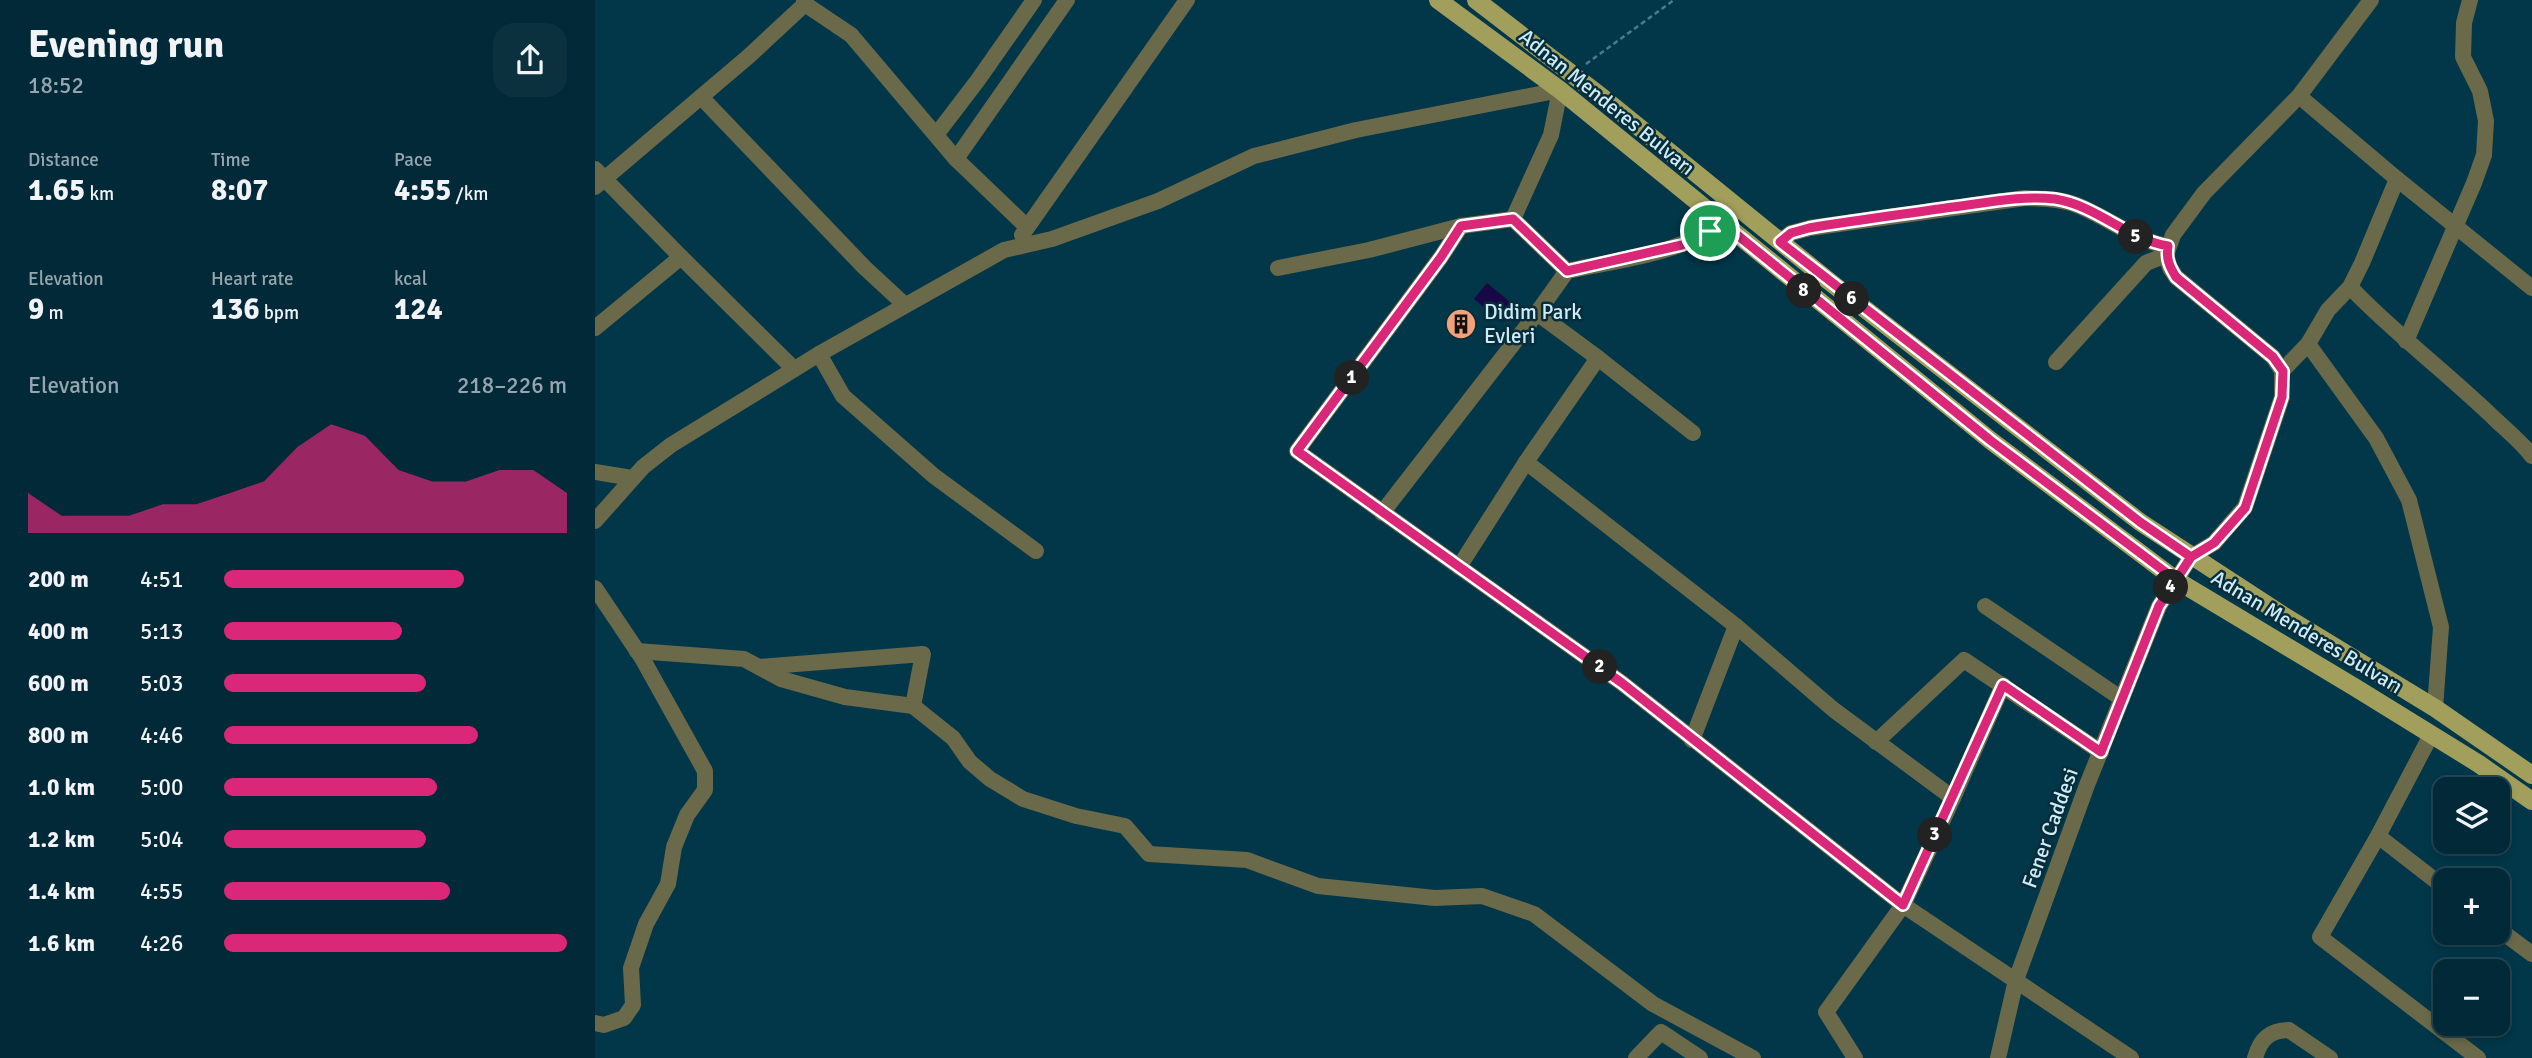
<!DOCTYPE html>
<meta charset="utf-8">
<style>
body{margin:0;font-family:Signika,sans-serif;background:#0b313f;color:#f1f3f6;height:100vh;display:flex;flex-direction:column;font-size:26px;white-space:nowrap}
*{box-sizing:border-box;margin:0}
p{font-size:23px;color:#96a6ad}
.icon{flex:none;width:38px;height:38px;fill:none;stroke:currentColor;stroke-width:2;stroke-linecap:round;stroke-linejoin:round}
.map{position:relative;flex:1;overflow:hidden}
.drawer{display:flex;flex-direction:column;background:#012937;width:595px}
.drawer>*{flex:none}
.tools{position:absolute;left:1838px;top:777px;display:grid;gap:14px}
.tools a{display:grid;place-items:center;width:77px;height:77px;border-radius:14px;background:#012937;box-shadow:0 4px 10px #0003,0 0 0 2px #234552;font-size:35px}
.pin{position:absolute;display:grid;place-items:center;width:60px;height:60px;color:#fff;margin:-30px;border:4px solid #fff;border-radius:50%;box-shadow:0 2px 7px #0007}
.km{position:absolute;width:35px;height:35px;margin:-18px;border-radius:50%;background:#222;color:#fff;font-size:19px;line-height:35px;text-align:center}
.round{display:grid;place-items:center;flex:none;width:74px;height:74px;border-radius:21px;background:#0b313f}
.head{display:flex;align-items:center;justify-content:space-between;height:119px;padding:0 28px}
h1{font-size:38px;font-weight:800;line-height:52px}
.stats{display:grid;grid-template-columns:repeat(3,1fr);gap:10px;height:119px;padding:7px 28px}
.stats div{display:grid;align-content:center}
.stats b{font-size:30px;font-weight:800}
.stats small{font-size:19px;font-weight:400}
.stats p{font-size:19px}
.chart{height:196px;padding:14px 28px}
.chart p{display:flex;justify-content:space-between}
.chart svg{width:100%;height:126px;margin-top:7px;fill:#db2777;opacity:.7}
ul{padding:0 28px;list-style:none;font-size:23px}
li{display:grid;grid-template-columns:112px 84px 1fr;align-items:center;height:52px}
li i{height:18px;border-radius:9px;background:#db2777}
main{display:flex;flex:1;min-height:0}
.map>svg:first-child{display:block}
.water{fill:#190845}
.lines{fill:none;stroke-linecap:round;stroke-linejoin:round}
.path{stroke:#4e7b8c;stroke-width:2.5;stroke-dasharray:5 3.5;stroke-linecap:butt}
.minor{stroke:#6a6949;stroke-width:16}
.major{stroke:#a29f5c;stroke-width:18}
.route-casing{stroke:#fff;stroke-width:14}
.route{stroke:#db2777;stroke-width:9}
.labels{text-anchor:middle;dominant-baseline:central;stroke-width:5;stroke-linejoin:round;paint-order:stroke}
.street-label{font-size:21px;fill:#cdecfa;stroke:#092c39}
.poi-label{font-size:21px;fill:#cdecfa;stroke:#092c39;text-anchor:start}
</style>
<main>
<section class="drawer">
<div class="head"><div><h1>Evening run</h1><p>18:52</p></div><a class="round"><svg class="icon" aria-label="share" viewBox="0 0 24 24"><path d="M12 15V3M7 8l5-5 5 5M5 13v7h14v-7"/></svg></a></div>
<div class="stats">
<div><p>Distance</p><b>1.65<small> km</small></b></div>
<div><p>Time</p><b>8:07</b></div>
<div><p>Pace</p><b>4:55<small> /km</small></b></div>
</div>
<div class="stats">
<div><p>Elevation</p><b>9<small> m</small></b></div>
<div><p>Heart rate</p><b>136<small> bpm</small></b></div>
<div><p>kcal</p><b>124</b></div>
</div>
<div class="chart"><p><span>Elevation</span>218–226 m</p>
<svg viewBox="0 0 160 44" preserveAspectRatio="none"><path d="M0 44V30L10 38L20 38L30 38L40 34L50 34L60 30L70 26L80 14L90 6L100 10L110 22L120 26L130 26L140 22L150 22L160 30V44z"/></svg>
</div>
<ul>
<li><b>200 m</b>4:51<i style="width:70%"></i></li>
<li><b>400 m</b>5:13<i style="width:52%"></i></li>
<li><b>600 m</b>5:03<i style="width:59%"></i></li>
<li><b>800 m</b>4:46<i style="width:74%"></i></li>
<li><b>1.0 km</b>5:00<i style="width:62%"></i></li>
<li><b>1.2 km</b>5:04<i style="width:59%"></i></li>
<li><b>1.4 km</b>4:55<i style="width:66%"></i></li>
<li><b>1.6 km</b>4:26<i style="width:100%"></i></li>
</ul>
</section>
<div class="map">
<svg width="1937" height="1058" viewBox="0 0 1937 1058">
<rect width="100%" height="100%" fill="#013749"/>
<polygon class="water" points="892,283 920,306 907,322 879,299"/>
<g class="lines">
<polyline class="path" points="991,64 1079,0"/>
<g class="minor">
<polyline points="209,0 210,4 256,35 361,159 431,226"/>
<polyline points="1704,96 1802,179 1937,288"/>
<polyline points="106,97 269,267 310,305"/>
<polyline points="341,135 383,80 439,0"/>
<polyline points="361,159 472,0"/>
<polyline points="0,169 86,257"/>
<polyline points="0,187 154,56 210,4"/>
<polyline points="866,226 846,257 702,451 1027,683 1308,905 1536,1058"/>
<polyline points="427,235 592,0"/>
<path d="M1185,242L1196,233L1215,228L1430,198C1446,199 1463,198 1479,204C1512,216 1537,240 1573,246"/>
<polyline points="683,268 774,250 866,226 918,219 972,271"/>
<path d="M1755,287C1801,335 1855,375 1903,422C1915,433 1927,443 1937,456"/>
<polyline points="942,313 1003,358 1098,433"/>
<polyline points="0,328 86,257 199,369"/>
<polyline points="1811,341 1879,183 1889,155 1891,121 1885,91 1868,57 1869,23 1875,0"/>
<polyline points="1713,344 1781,438 1814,500 1846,627 1840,708"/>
<polyline points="224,354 248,396 339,476 441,551"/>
<polyline points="1461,362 1551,263 1571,255"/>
<polyline points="1687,371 1713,344 1733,310 1755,287 1767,263 1802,179"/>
<polyline points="931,462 1141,626 1239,710 1358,798 1308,905 1231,1012 1260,1058"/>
<polyline points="0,472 37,478"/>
<path d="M787,513L942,313L972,271C1017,261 1092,254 1125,221"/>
<polyline points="0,521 48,467 76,445 224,354 409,250 457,239 563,201 659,156 761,130 965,90 956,135 918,219"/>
<polyline points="864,567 931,462 1003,358"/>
<polyline points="0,588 47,658 110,771 110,790 92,815 79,847 73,884 51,924 36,968 38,1005 29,1018 9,1025 0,1023"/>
<polyline points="1390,606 1527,699"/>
<polyline points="42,651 149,659 186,679 250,697 318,706 358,738 375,762 395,779 428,799 481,816 530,826 554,854 652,860 723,886 840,898 887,896 939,914 1058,1004 1158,1058"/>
<polyline points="164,667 328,654 318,706"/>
<polyline points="1836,735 1783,836 1725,937 1883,1058"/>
<polyline points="1097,740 1141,626"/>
<polyline points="1281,742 1369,660 1506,752"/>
<polyline points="1358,798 1408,685"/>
<polyline points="1783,836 1850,888"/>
<polyline points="1902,928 1937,954"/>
<polyline points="1041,1058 1066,1032 1105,1058"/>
<polyline points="1403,1058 1421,980 1492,785 1564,606 1596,557 1619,543 1650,507 1687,397 1687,371 1678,357 1581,277 1575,268 1571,255 1578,235 1609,193 1704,96 1776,0"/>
<path d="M1660,1058C1665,1040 1674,1030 1694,1030L1735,1058"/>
</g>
<g class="major">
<polyline points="843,0 965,90 1395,440 1581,580 1761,688 1884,764 1937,801"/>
<polyline points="881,0 1008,98 1235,282 1545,522 1689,616 1840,708 1937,775"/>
</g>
</g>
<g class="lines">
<g class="route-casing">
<path id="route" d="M1115,231L1087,245L972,271L918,219L866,226L846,257L702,451L1027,683L1308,905L1408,685L1506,752L1564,606L1596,557L1619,543L1650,508L1687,397L1688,371L1678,357L1581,277C1574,266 1571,258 1573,246C1532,239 1501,205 1460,199C1427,195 1391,203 1358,207C1310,214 1262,220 1214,228L1196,233L1185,242L1545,522L1596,557L1581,580L1395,440L1125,221L1115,231"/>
</g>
<use href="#route" class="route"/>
</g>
<defs>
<g id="building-disc" transform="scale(1.575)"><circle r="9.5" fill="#f1a27b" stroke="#092c39"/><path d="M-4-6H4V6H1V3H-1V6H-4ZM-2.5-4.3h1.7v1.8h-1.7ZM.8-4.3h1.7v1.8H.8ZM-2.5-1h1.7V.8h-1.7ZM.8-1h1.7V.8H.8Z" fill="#111"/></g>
</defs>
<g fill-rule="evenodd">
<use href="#building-disc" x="866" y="324"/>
</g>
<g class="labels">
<g class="street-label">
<text transform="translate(1012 102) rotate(39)">Adnan Menderes Bulvarı</text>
<text transform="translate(1712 632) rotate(31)">Adnan Menderes Bulvarı</text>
<text transform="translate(1455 828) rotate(-70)">Fener Caddesi</text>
</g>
<g class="poi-label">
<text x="889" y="312">Didim Park<tspan x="889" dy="24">Evleri</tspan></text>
</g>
</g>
</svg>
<div class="tools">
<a><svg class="icon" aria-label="layers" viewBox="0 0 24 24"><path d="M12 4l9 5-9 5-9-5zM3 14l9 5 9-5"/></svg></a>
<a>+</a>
<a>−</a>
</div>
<div class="pin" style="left:1115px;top:231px;background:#1e9e55"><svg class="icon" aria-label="arrive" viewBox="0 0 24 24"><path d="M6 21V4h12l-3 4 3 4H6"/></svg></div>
<b class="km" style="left:757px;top:378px">1</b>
<b class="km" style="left:1005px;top:667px">2</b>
<b class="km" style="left:1340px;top:835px">3</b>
<b class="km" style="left:1576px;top:587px">4</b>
<b class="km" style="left:1541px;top:237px">5</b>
<b class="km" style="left:1257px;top:299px">6</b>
<b class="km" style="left:1209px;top:291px">8</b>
</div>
</main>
